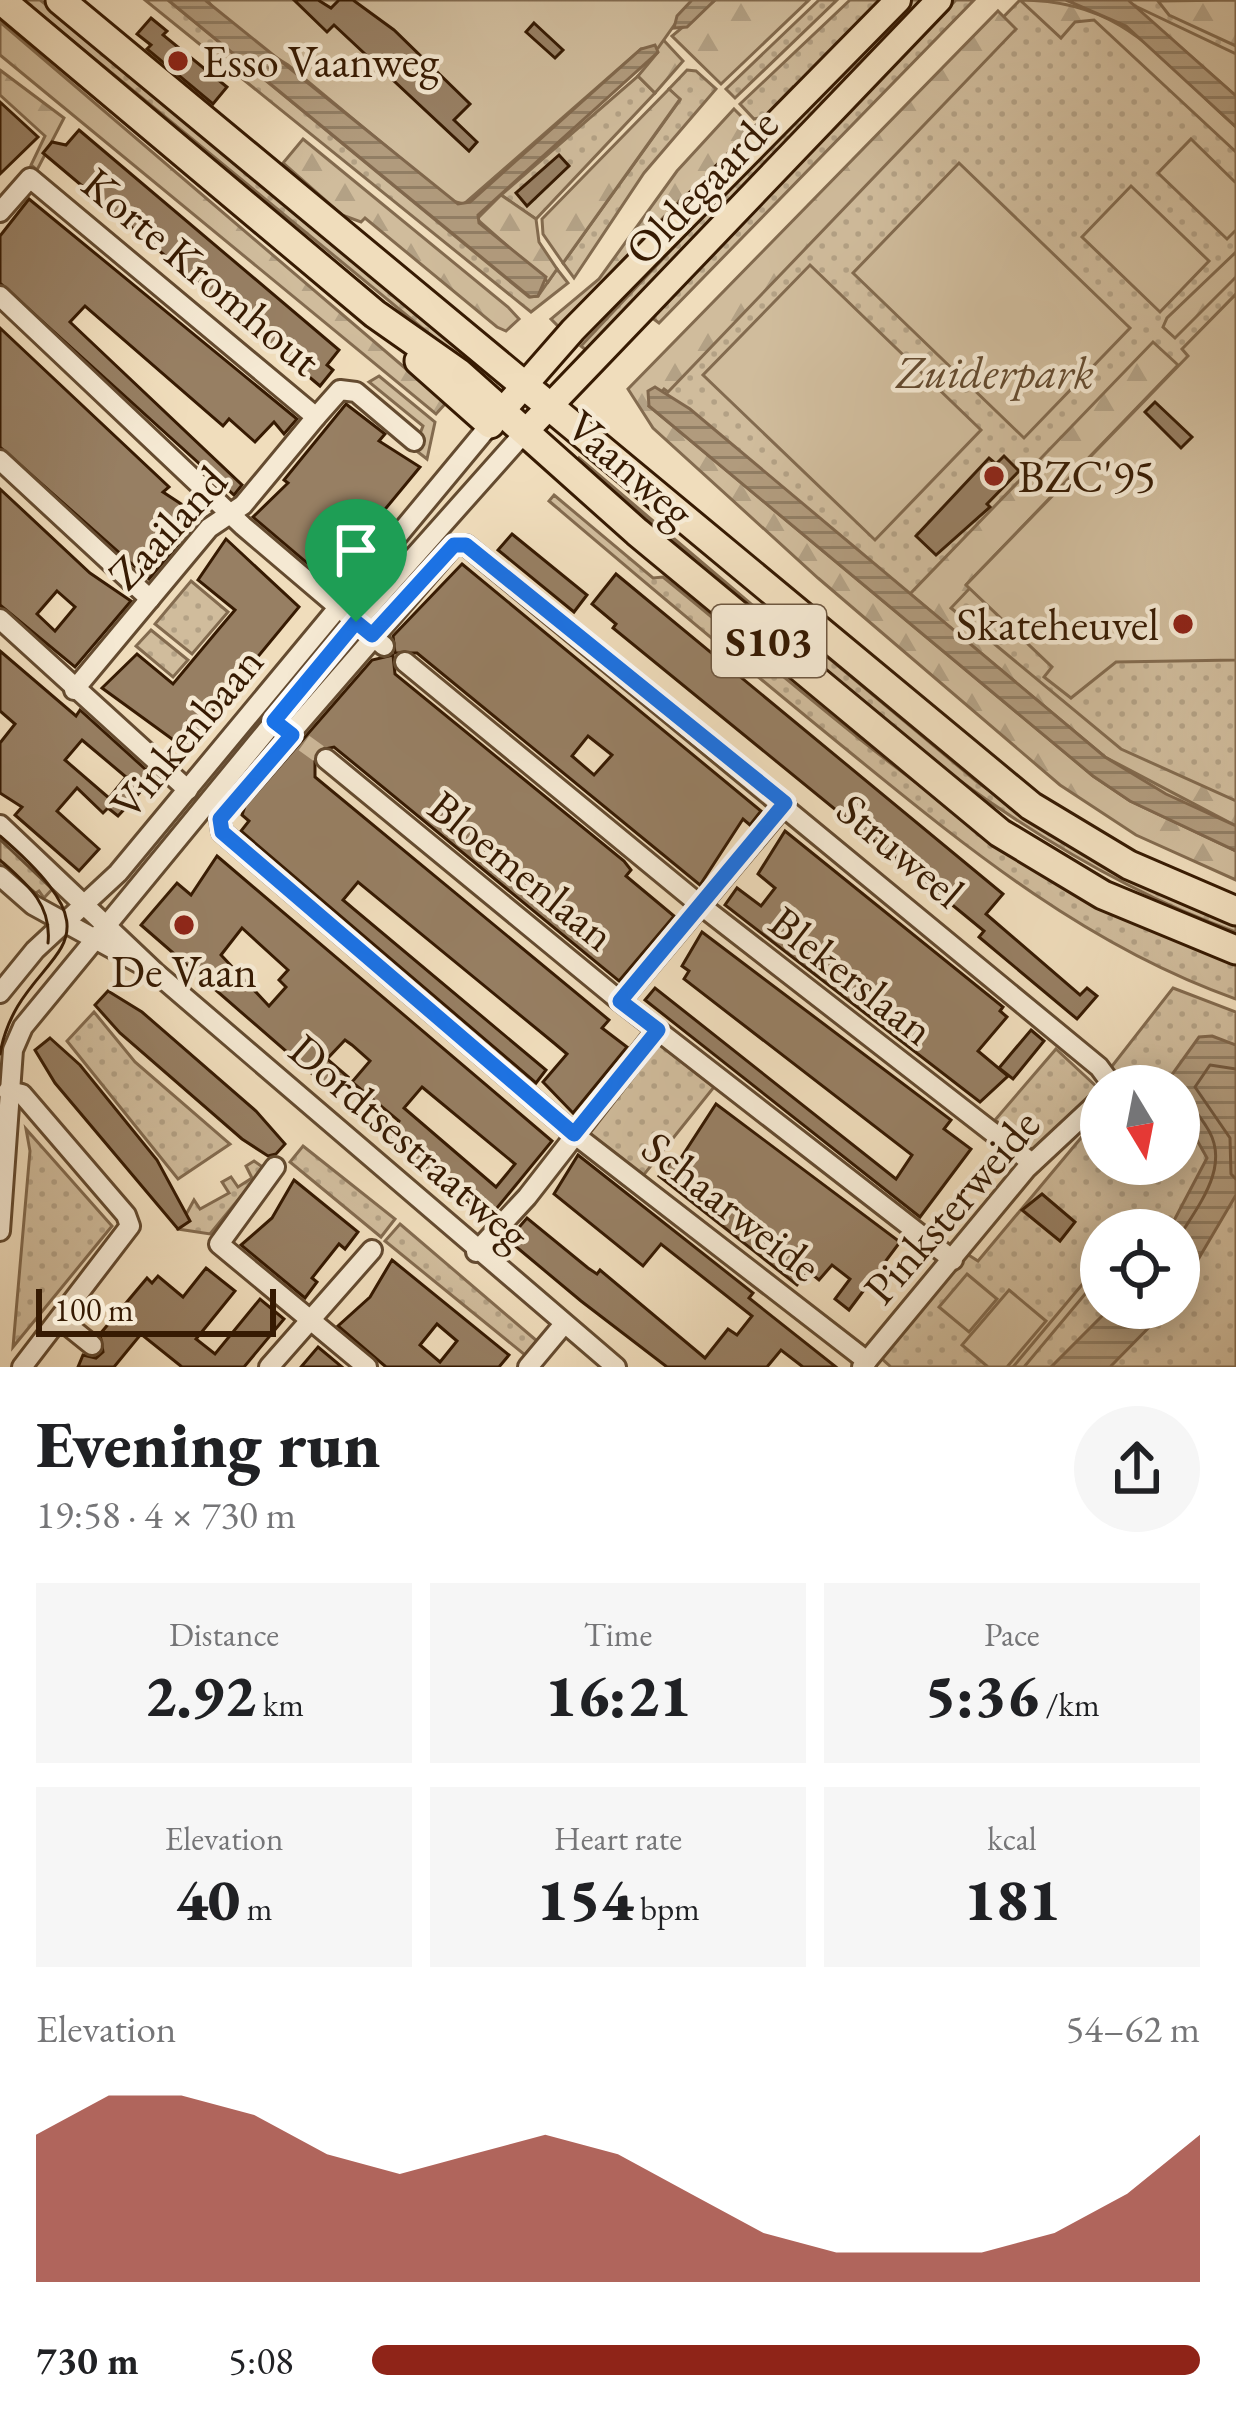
<!DOCTYPE html>
<meta charset="utf-8">
<style>
body{margin:0;font-family:"EB Garamond",serif;background:#f6f6f6;color:#202124;height:100vh;display:flex;flex-direction:column;font-size:45px;white-space:nowrap}
*{box-sizing:border-box;margin:0}
p{font-size:39px;color:#757577}
.icon{flex:none;width:66px;height:66px;fill:none;stroke:currentColor;stroke-width:2;stroke-linecap:round;stroke-linejoin:round}
.map{position:relative;height:1367px;overflow:hidden}
.side{display:flex;flex-direction:column;background:#fff;flex:1}
.side>*{flex:none}
.needle{width:78px;rotate:170deg}
.fabs{position:absolute;left:1080px;top:1065px;display:grid;gap:24px}
.fabs a{display:grid;place-items:center;width:120px;height:120px;border-radius:50%;background:#fff;box-shadow:0 6px 30px #0003;font-size:60px}
.scale{position:absolute;left:36px;bottom:30px;width:240px;box-sizing:border-box;padding-left:12px;border:6px solid #361a02;border-top:0;font-size:33px;line-height:42px;white-space:nowrap;color:#361a02;-webkit-text-stroke:9px #f5e9d3;paint-order:stroke}
.pin{position:absolute;display:grid;place-items:center;width:102px;height:102px;color:#fff;margin:-123px -51px;border-radius:50% 50% 50% 0;rotate:-45deg;box-shadow:0 0 12px #0007}
.pin .icon{rotate:45deg}
.round{display:grid;place-items:center;flex:none;width:126px;height:126px;border-radius:63px;background:#f6f6f6}
.summary{display:flex;align-items:center;justify-content:space-between;height:204px;padding:0 36px}
h1{font-size:66px;font-weight:800;line-height:90px}
.metrics{display:grid;grid-template-columns:repeat(3,1fr);gap:18px;height:204px;padding:12px 36px}
.metrics div{display:grid;align-content:center;border-radius:0px;background:#f6f6f6;text-align:center}
.metrics b{font-size:60px;font-weight:800}
.metrics small{font-size:33px;font-weight:400}
.metrics p{font-size:33px}
.chart{height:336px;padding:24px 36px}
.chart p{display:flex;justify-content:space-between}
.chart svg{width:100%;height:216px;margin-top:12px;fill:#8f2418;opacity:.7}
ul{padding:0 36px;list-style:none;font-size:39px}
li{display:grid;grid-template-columns:192px 144px 1fr;align-items:center;height:90px}
li i{height:30px;border-radius:15px;background:#8f2418}
.map>svg:first-child{display:block}
.grass{fill:url(#grass-dots);stroke:#836b4f;stroke-width:3;fill-rule:evenodd}
.forest{fill:url(#forest-firs);stroke:#836b4f;stroke-width:3}
.garden{fill:#d0bc9c;stroke:#836b4f;stroke-width:3}
.water{fill:url(#water-rules);stroke:#80674c;stroke-width:3}
.lines{fill:none;stroke-linecap:round;stroke-linejoin:round}
.shore{stroke:#745a40;stroke-width:3}
.building{fill:#977f63;stroke:#361a02;stroke-width:3;fill-rule:evenodd}
.minor-tunnel{stroke:#cbb697;stroke-width:18;stroke-dasharray:18 9;stroke-linecap:butt}
.minor-casing{stroke:#644b30;stroke-width:24}
.major-casing{stroke:#361a02;stroke-width:30}
.highway-casing{stroke:#361a02;stroke-width:33}
.minor{stroke:#f5e9d3;stroke-width:18}
.major{stroke:#f0ddbc;stroke-width:24}
.highway{stroke:#f0ddbc;stroke-width:27}
.tram{stroke:#361a02;stroke-width:3}
.route-casing{stroke:#fff;stroke-width:24}
.route{stroke:#1a73e8;stroke-width:15}
.poi-dot{fill:#8f2418;stroke:#f5e9d3;stroke-width:4.5}
.labels{text-anchor:middle;dominant-baseline:central;stroke-width:9;stroke-linejoin:round;paint-order:stroke}
.shield{fill:#f5e9d3;stroke:#6f5841;stroke-width:3}
.shield-label{font-size:42px;font-weight:bold;fill:#361a02}
.poi-label{font-size:45px;fill:#361a02;stroke:#f5e9d3;text-anchor:start}
.street-label{font-size:45px;fill:#361a02;stroke:#f5e9d3}
.park-label{font-size:45px;font-style:italic;fill:#644b30;stroke:#f5e9d3}
</style>
<div class="map">
<svg width="1236" height="1367" viewBox="0 0 1236 1367">
<defs>
<pattern id="grass-dots" width="8" height="8" patternUnits="userSpaceOnUse" patternTransform="scale(3)"><rect width="8" height="8" fill="#d0bc9c"/><path d="M2 2h.1M6 6h.1" fill="none" stroke="#b3a185" stroke-width="1.8" stroke-linecap="round"/></pattern>
<pattern id="forest-firs" width="22" height="20" patternUnits="userSpaceOnUse" patternTransform="scale(3)"><rect width="22" height="20" fill="#d0bc9c"/><path d="M5 1l3.5 6h-7zM16 11l3.5 6h-7z" fill="#b3a185"/></pattern>
<pattern id="water-rules" width="6" height="5" patternUnits="userSpaceOnUse" patternTransform="scale(3)"><rect width="6" height="5" fill="#b19b7d"/><path d="M0 2.5h6" fill="none" stroke="#917e64"/></pattern>
</defs>
<rect width="100%" height="100%" fill="#f0ddbc"/>
<filter id="stains"><feTurbulence type="fractalNoise" baseFrequency=".00167" numOctaves="4"/><feColorMatrix values="0 0 0 0 .2 0 0 0 0 .09 0 0 0 0 .02 0 0 0 .5 -.17"/></filter>
<radialGradient id="worn" r=".72"><stop offset=".6" stop-color="#630" stop-opacity="0"/><stop offset="1" stop-color="#630" stop-opacity=".3"/></radialGradient>
<g class="grass">
<polygon points="23,0 40,0 73,25 478,362 472,369"/>
<polygon points="145,0 168,0 529,297 538,296 557,269 568,283 531,312"/>
<polygon points="819,0 837,0 735,98 726,89"/>
<polygon points="850,0 892,0 797,90 793,87 764,117 754,119 740,104"/>
<polygon points="906,0 932,0 593,356 581,346"/>
<polygon points="956,0 974,0 659,323 651,317"/>
<polygon points="1020,0 1236,0 1236,873 1198,861 638,389"/>
<polygon points="687,70 696,71 716,89 644,173 574,278 563,263 680,100 669,89"/>
<polygon points="638,76 655,93 536,219 501,195"/>
<path d="M579,458L751,604L812,644L976,781L1044,830L1120,873L1236,922V932C996,846 812,660 622,497L574,465Z"/>
<path d="M554,495L653,578L663,577C843,723 1012,885 1236,961V999C1089,947 972,852 852,754C750,671 649,586 549,501Z"/>
<polygon points="191,581 228,612 192,654 155,624"/>
<polygon points="151,630 188,660 173,677 136,646"/>
<polygon points="0,831 56,885 44,898 39,891 33,895 0,866"/>
<path d="M1173,988L1236,1012V1367H891L880,1357L967,1254L978,1261L1101,1114V1164H1179V1086H1122L1109,1070ZM1101,1230H1179V1308H1101Z"/>
<polygon points="94,1012 135,1062 230,1144 178,1179 67,1041"/>
<polygon points="654,1040 714,1087 642,1177 582,1131"/>
<polygon points="1056,1049 1099,1089 1034,1151 995,1120"/>
<polygon points="26,1129 112,1226 13,1347 30,1151"/>
<polygon points="303,1146 395,1219 381,1237 290,1162"/>
<polygon points="254,1161 264,1168 210,1234 178,1229 194,1200 200,1209 229,1193 222,1182 231,1177 238,1187 252,1178 246,1166"/>
<polygon points="400,1224 537,1341 525,1355 385,1241"/>
</g>
<g class="forest">
<polygon points="715,0 809,0 721,84 672,36"/>
<path d="M1020,0C1127,0 1162,62 1236,127V152L1094,20L1075,22L1061,38Z"/>
<polygon points="1236,0 1236,46 1169,15 1158,1"/>
<polygon points="1131,4 1236,54 1236,96"/>
<polygon points="998,11 1016,29 668,392 664,389 649,406 1093,776 1130,801 1236,851 1236,880 1136,835 1060,785 818,578 653,428 628,389"/>
<polygon points="0,22 446,403 436,414 0,55"/>
<polygon points="656,32 683,61 655,93 638,76 658,52 469,202"/>
<polygon points="0,70 64,118 37,170 31,165 45,136 0,95"/>
<polygon points="669,89 680,99 563,263 543,234 542,219"/>
<polygon points="734,109 749,124 749,133 704,185 685,195 559,327 551,319 599,279 677,171"/>
<polygon points="303,139 508,307 519,319 506,331 497,327 365,218 361,222 342,215 283,163"/>
<polygon points="501,195 536,219 539,242 557,269 548,282 477,219"/>
<polygon points="1236,252 1236,277 1175,338 1163,327 1167,318"/>
<polygon points="1153,342 1178,365 967,584 970,588 951,608 1121,749 1236,801 1236,826 1105,757 910,594"/>
<polygon points="379,376 435,422 427,459 414,449 423,426 369,382"/>
<polygon points="1101,1262 1101,1275 1024,1367 1013,1367"/>
</g>
<g class="garden">
<polygon points="207,0 692,0 658,48 641,49 464,204 452,201 288,65 229,28"/>
<polygon points="1191,139 1236,183 1236,230 1227,239 1158,173"/>
<polygon points="959,163 1130,328 1024,438 853,273"/>
<polygon points="1131,186 1209,261 1160,312 1082,237"/>
<polygon points="810,265 981,430 875,540 703,375"/>
<polygon points="1236,294 1236,660 1116,662 1071,698 1044,677 1052,667 966,585 1188,356 1182,349"/>
<polygon points="967,1274 997,1299 969,1332 939,1307"/>
<polygon points="1009,1290 1046,1321 1007,1367 988,1367 962,1345"/>
</g>
<g class="water">
<polygon points="168,0 205,0 458,204 470,202 641,49 655,45 658,52 478,215 479,223 546,277 538,296 530,297"/>
<polygon points="692,0 715,0 687,27 674,28 677,16"/>
<polygon points="1066,0 1128,0 1236,96 1236,127 1126,26"/>
<polygon points="655,387 690,409 1105,757 1166,794 1236,826 1236,851 1130,801 1093,776 649,406 648,391"/>
<polygon points="1212,1036 1236,1045 1236,1195 1179,1292 1179,1230 1169,1230 1207,1158 1179,1108 1179,1086 1169,1086 1168,1080 1199,1037"/>
<polygon points="1110,1308 1168,1308 1110,1367 1051,1367"/>
</g>
<g class="lines">
<g class="shore">
<polyline points="1236,1069 1210,1065 1195,1087 1230,1138 1231,1174 1236,1179"/>
<path d="M1179,1102C1193,1105 1198,1114 1206,1126C1232,1164 1200,1203 1179,1237"/>
</g>
</g>
<g class="building">
<polygon points="294,0 318,0 331,8 339,0 353,0 394,30 470,104 454,120 477,142 469,151 334,25 327,32"/>
<polygon points="151,18 167,31 163,35 227,87 213,104 147,49 151,45 137,34"/>
<polygon points="534,23 563,50 555,58 526,32"/>
<polygon points="0,102 38,137 0,174"/>
<polygon points="79,130 339,350 327,365 333,370 320,386 43,153 52,142 66,145"/>
<polygon points="559,155 569,166 527,206 516,193"/>
<polygon points="29,199 297,419 284,434 274,422 255,442 229,419 223,426 85,306 70,322 242,485 234,495 0,283 0,236"/>
<polygon points="0,328 169,487 163,492 201,517 149,579 0,447"/>
<polygon points="1155,402 1192,437 1181,448 1145,412"/>
<polygon points="346,404 385,434 379,441 420,467 358,542 354,538 327,580 253,517 288,483 284,480"/>
<polygon points="1004,456 1019,471 987,504 990,507 936,555 916,536 989,458 996,464"/>
<path d="M0,489L90,573L131,601L75,667L0,605ZM57,591L75,607L55,631L37,614Z"/>
<polygon points="512,534 587,595 574,612 498,550"/>
<polygon points="226,539 299,607 183,747 102,688 137,654 173,684 218,630 235,610 198,580"/>
<path d="M462,564L761,811L750,825L743,819L700,885L417,653H395L393,636ZM588,736L612,755L594,775L572,756Z"/>
<polygon points="616,574 1003,894 986,914 1080,995 1087,988 1097,996 1077,1019 979,937 984,931 956,908 613,628 616,624 592,604"/>
<path d="M0,651L76,716L80,710L154,777L118,816L108,808L103,813L77,788L57,811L99,849L79,871L15,815L22,807L0,793V743L15,724L0,711ZM82,740L126,777L109,798L65,760Z"/>
<polygon points="393,655 395,674 624,861 631,870 626,876 674,916 619,981 334,747 315,751 315,777 609,1020 602,1028 627,1047 573,1113 543,1082 567,1054 554,1043 358,882 343,900 546,1070 536,1083 241,831 249,821 242,815 245,806 372,660"/>
<polygon points="785,831 1003,1007 1000,1011 1007,1017 978,1051 1008,1076 980,1102 725,905 737,888 761,906 775,888 758,874"/>
<path d="M217,856L552,1141L488,1219L389,1138L399,1121L352,1082L370,1061L352,1045L345,1040L327,1059L348,1077L334,1093L141,925L177,883L191,895ZM242,928L288,970L279,980L286,987L269,1006L221,955ZM422,1087L515,1164L496,1187L404,1108Z"/>
<polygon points="702,932 951,1120 944,1129 971,1149 920,1217 645,1000 655,988 896,1179 912,1155 684,979 689,971 682,966"/>
<polygon points="108,991 142,1012 256,1111 285,1144 276,1154 268,1156 242,1139 120,1033 95,1005"/>
<polygon points="1031,1030 1044,1041 1013,1079 999,1068"/>
<polygon points="50,1038 80,1065 157,1160 190,1221 178,1229 55,1083 35,1050"/>
<polygon points="716,1104 900,1242 849,1310 835,1299 850,1279 832,1265 819,1280 808,1271 797,1285 659,1176 672,1160 677,1164"/>
<polygon points="578,1155 753,1293 749,1298 836,1367 803,1367 781,1350 767,1367 667,1367 581,1301 508,1240 527,1218 588,1268 597,1274 600,1270 705,1358 728,1329 737,1335 752,1316 661,1244 643,1266 554,1194"/>
<polygon points="294,1180 358,1232 345,1249 339,1244 312,1278 317,1282 305,1298 241,1245 272,1218"/>
<polygon points="1042,1194 1075,1222 1060,1241 1022,1210"/>
<path d="M392,1260L509,1355L499,1367H386L338,1326L370,1297ZM437,1324L457,1341L440,1362L420,1345Z"/>
<polygon points="206,1268 235,1291 196,1339 215,1354 260,1299 284,1319 244,1367 182,1367 141,1334 114,1367 78,1367 83,1355 96,1358 103,1352 100,1334 147,1278 152,1283 158,1276 183,1297"/>
<polygon points="318,1347 342,1367 301,1367"/>
</g>
<g class="lines">
<polyline class="minor-tunnel" points="304,743 326,759"/>
<g class="minor-casing">
<g id="minor">
<polyline points="0,212 30,178 316,417 340,390 356,392 414,441"/>
<polyline points="0,296 243,526 384,646"/>
<polyline points="0,460 150,599"/>
<polyline points="0,619 188,790"/>
<polyline points="405,662 699,904 1032,1163"/>
<polyline points="74,690 209,528 243,505 316,417"/>
<polyline points="326,759 620,1001 953,1260"/>
<polyline points="0,825 155,972 616,1367"/>
<polyline points="0,876 33,905 148,968"/>
<polyline points="0,993 35,950 118,873 498,415"/>
<polyline points="620,1001 785,804"/>
<polyline points="8,1091 22,1094 126,1215 130,1226 22,1367"/>
<polyline points="275,1167 219,1244 367,1367"/>
<polyline points="0,1231 13,1050 23,1027 356,622 525,432"/>
<polyline points="476,1252 527,1197 657,1030"/>
<polyline points="61,1320 92,1345"/>
<polyline points="867,1361 574,1134 222,832 220,819 231,802 454,545 466,545 1099,1067 1113,1086"/>
<polyline points="269,1367 372,1250"/>
<polyline points="528,1367 564,1324"/>
<polyline points="862,1367 1026,1169 1101,1099"/>
</g>
</g>
<g class="major-casing">
<g id="major">
<polyline points="502,411 573,330 898,0"/>
<polyline points="525,432 939,0"/>
</g>
</g>
<g class="highway-casing">
<g id="highway">
<polyline points="1,0 375,314 459,373 637,532 1000,833 1103,895 1236,950"/>
<polyline points="60,0 1031,806 1129,865 1236,911"/>
<polyline points="419,361 490,424"/>
</g>
</g>
<use href="#minor" class="minor"/>
<use href="#major" class="major"/>
<use href="#highway" class="highway"/>
<g class="tram">
<path d="M0,836C141,958 19,945 0,1054"/>
<path d="M0,860C27,884 52,904 48,943"/>
</g>
</g>
<g class="lines">
<g class="route-casing">
<polygon id="route" points="454,545 466,545 785,803 620,1001 658,1030 574,1134 222,832 220,819 292,735 274,721 356,622 372,635"/>
</g>
<use href="#route" class="route"/>
</g>
<g class="poi-dot">
<circle cx="178" cy="61" r="12"/>
<circle cx="994" cy="476" r="12"/>
<circle cx="1183" cy="624" r="12"/>
<circle cx="184" cy="925" r="12"/>
</g>
<g class="labels">
<rect class="shield" x="712" y="605" width="114" height="72" rx="9"/>
<g class="shield-label">
<text x="769" y="641">S103</text>
</g>
<g class="poi-label">
<text x="202" y="61">Esso Vaanweg</text>
<text x="1018" y="476">BZC'95</text>
<text x="1159" y="624" text-anchor="end">Skateheuvel</text>
<text x="184" y="971" text-anchor="middle">De Vaan</text>
</g>
<g class="street-label">
<text transform="translate(701 186) rotate(-46)">Oldegaarde</text>
<text transform="translate(202 271) rotate(40)">Korte Kromhout</text>
<text transform="translate(631 468) rotate(41)">Vaanweg</text>
<text transform="translate(167 527) rotate(-47)">Zaailand</text>
<text transform="translate(186 732) rotate(-50)">Vinkenbaan</text>
<text transform="translate(901 850) rotate(40)">Struweel</text>
<text transform="translate(522 870) rotate(39)">Bloemenlaan</text>
<text transform="translate(852 975) rotate(38)">Blekerslaan</text>
<text transform="translate(410 1141) rotate(41)">Dordtsestraatweg</text>
<text transform="translate(732 1206) rotate(38)">Schaarweide</text>
<text transform="translate(951 1206) rotate(-49)">Pinksterweide</text>
</g>
<g class="park-label">
<text x="995" y="372">Zuiderpark</text>
</g>
</g>
<rect width="100%" height="100%" filter="url(#stains)"/>
<rect width="100%" height="100%" fill="url(#worn)"/>
</svg>
<div class="fabs">
<a><svg class="needle" viewBox="-14 -14 28 28"><path d="M0-13l5 13h-10z" fill="#e53935"/><path d="M0 13l5-13h-10z" fill="#757577"/></svg></a>
<a><svg class="icon" aria-label="locate" viewBox="0 0 24 24"><circle cx="12" cy="12" r="6"/><path d="M12 2v4M12 18v4M2 12h4M18 12h4"/></svg></a>
</div>
<div class="scale">100 m</div>
<div class="pin" style="left:356px;top:622px;background:#1e9e55"><svg class="icon" aria-label="arrive" viewBox="0 0 24 24"><path d="M6 21V4h12l-3 4 3 4H6"/></svg></div>
</div>
<section class="side">
<div class="summary"><div><h1>Evening run</h1><p>19:58 · 4 × 730 m</p></div><a class="round"><svg class="icon" aria-label="share" viewBox="0 0 24 24"><path d="M12 15V3M7 8l5-5 5 5M5 13v7h14v-7"/></svg></a></div>
<div class="metrics">
<div><p>Distance</p><b>2.92<small> km</small></b></div>
<div><p>Time</p><b>16:21</b></div>
<div><p>Pace</p><b>5:36<small> /km</small></b></div>
</div>
<div class="metrics">
<div><p>Elevation</p><b>40<small> m</small></b></div>
<div><p>Heart rate</p><b>154<small> bpm</small></b></div>
<div><p>kcal</p><b>181</b></div>
</div>
<div class="chart"><p><span>Elevation</span>54–62 m</p>
<svg viewBox="0 0 160 44" preserveAspectRatio="none"><path d="M0 44V14L10 6L20 6L30 10L40 18L50 22L60 18L70 14L80 18L90 26L100 34L110 38L120 38L130 38L140 34L150 26L160 14V44z"/></svg>
</div>
<ul>
<li><b>730 m</b>5:08<i style="width:100%"></i></li>
</ul>
</section>
